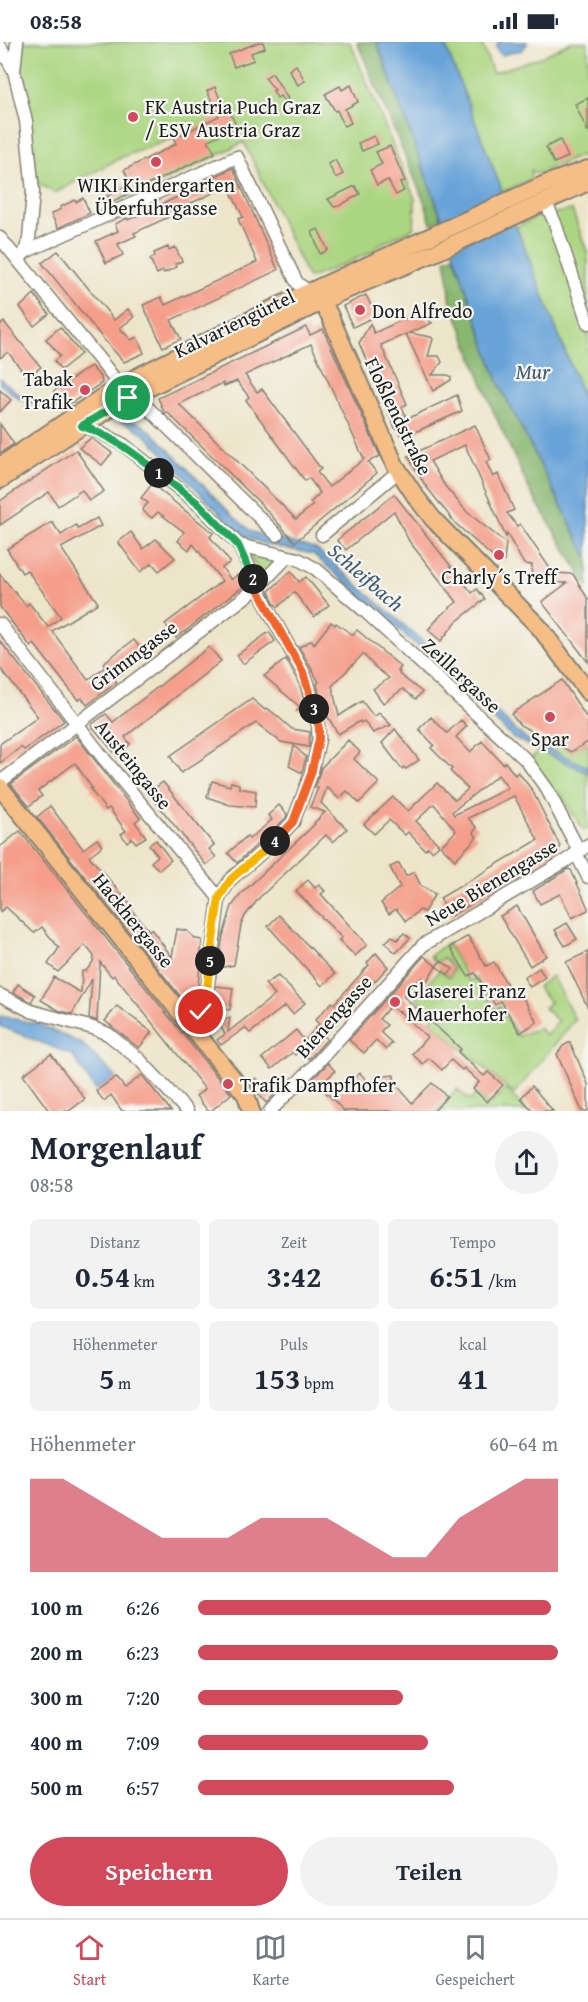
<!DOCTYPE html>
<html lang="de">
<meta charset="utf-8">
<style>
body{margin:0;font-family:"Gentium Book Plus",serif;background:#f2f2f3;color:#1f2937;height:100vh;display:flex;flex-direction:column;font-size:22px;white-space:nowrap}
*{box-sizing:border-box;margin:0}
p{font-size:20px;color:#747a83}
.icon{flex:none;width:33px;height:33px;fill:none;stroke:currentColor;stroke-width:2;stroke-linecap:round;stroke-linejoin:round}
.map{position:relative;height:1069px;overflow:hidden}
.side{display:flex;flex-direction:column;background:#fff;flex:1}
.side>*{flex:none}
.pin{position:absolute;display:grid;place-items:center;width:51px;height:51px;color:#fff;margin:-26px;border:3px solid #fff;border-radius:50%;box-shadow:0 2px 6px #0007}
.km{position:absolute;width:30px;height:30px;margin:-15px;border-radius:50%;background:#222;color:#fff;font-size:16px;line-height:30px;text-align:center}
.round{display:grid;place-items:center;flex:none;width:63px;height:63px;border-radius:32px;background:#f2f2f3}
.headline{display:flex;align-items:center;justify-content:space-between;height:102px;padding:0 30px}
h1{font-size:33px;font-weight:700;line-height:45px}
.stats{display:grid;grid-template-columns:repeat(3,1fr);gap:9px;height:102px;padding:6px 30px}
.stats div{display:grid;align-content:center;border-radius:9px;background:#f2f2f3;text-align:center}
.stats b{font-size:30px;font-weight:700}
.stats small{font-size:16px;font-weight:400}
.stats p{font-size:16px}
.chart{height:168px;padding:12px 30px}
.chart p{display:flex;justify-content:space-between}
.chart svg{width:100%;height:108px;margin-top:6px;fill:#d1495b;opacity:.7}
.action{display:flex;gap:12px;margin-top:auto;padding:12px 30px}
.action a{flex:1;height:69px;border-radius:36px;background:#d1495b;color:#fff;font-size:24px;font-weight:700;line-height:69px;text-align:center}
.action a+a{background:#f2f2f3;color:#1f2937}
ul{padding:0 30px;list-style:none;font-size:20px}
li{display:grid;grid-template-columns:96px 72px 1fr;align-items:center;height:45px}
li i{height:15px;border-radius:8px;background:#d1495b}
.status{display:flex;justify-content:space-between;align-items:center;height:42px;padding:0 30px;background:#fff;direction:ltr}
.status svg{height:16px;fill:currentColor}
.tabs{display:flex;justify-content:space-around;align-items:center;height:84px;border-top:2px solid #e0e1e3;background:#fff;font-size:16px;color:#747a83}
.tabs a{display:grid;justify-items:center;gap:3px}
.tabs .current{color:#d1495b}
.map>svg:first-child{display:block}
.green{fill:#abd681;stroke:#64794e;stroke-width:1.5}
.forest{fill:#88b76f;stroke:#526a46;stroke-width:1.5}
.water{fill:#67a3d8;stroke:#42607a;stroke-width:1.5}
.building{fill:#f59e8a;fill-rule:evenodd}
.lines{fill:none;stroke-linecap:round;stroke-linejoin:round}
.minor-casing{stroke:#848072;stroke-width:15}
.major-casing{stroke:#848072;stroke-width:20}
.minor{stroke:#fff;stroke-width:12}
.major{stroke:#f6be87;stroke-width:16}
.split-1-casing{stroke:#fff;stroke-width:12}
.split-2-casing{stroke:#fff;stroke-width:12}
.split-3-casing{stroke:#fff;stroke-width:12}
.split-4-casing{stroke:#fff;stroke-width:12}
.split-5-casing{stroke:#fff;stroke-width:12}
.split-6-casing{stroke:#fff;stroke-width:12}
.split-1{stroke:#22a559;stroke-width:8}
.split-2{stroke:#22a559;stroke-width:8}
.split-3{stroke:#f0652b;stroke-width:8}
.split-4{stroke:#f0652b;stroke-width:8}
.split-5{stroke:#f5b400;stroke-width:8}
.split-6{stroke:#f5b400;stroke-width:8}
.poi-dot{fill:#d1495b;stroke:#f6f6f2;stroke-width:2}
.labels{text-anchor:middle;dominant-baseline:central;stroke-width:4.5;stroke-linejoin:round;paint-order:stroke}
.poi-label{font-size:20px;fill:#1c1c1c;stroke:#f6f6f2;text-anchor:start}
.street-label{font-size:20px;fill:#1c1c1c;stroke:#f6f6f2}
.water-label{font-size:21px;font-style:italic;fill:#3e5971;stroke:#f6f6f2}
</style>
<div class="status"><b>08:58</b><svg viewBox="0 0 49 12"><path d="M0 12V9h3v3zM5 12V6h3v6zM10 12V3h3v9zM15 12V0h3v12zM26 1h20v11H26zM47 4h2v5h-2z"/></svg></div>
<div class="map">
<svg width="588" height="1069" viewBox="0 0 588 1069">
<rect width="100%" height="100%" fill="#f6f6f2"/>
<filter id="ink" filterUnits="userSpaceOnUse"><feTurbulence type="fractalNoise" baseFrequency=".0167" numOctaves="2"/><feDisplacementMap in="SourceGraphic" scale="12" xChannelSelector="R" yChannelSelector="G"/><feConvolveMatrix kernelMatrix="1 2 1 2 8 2 1 2 1" color-interpolation-filters="sRGB"/></filter>
<filter id="wash" filterUnits="userSpaceOnUse"><feTurbulence type="fractalNoise" baseFrequency=".008" numOctaves="4" result="noise"/><feDisplacementMap in="SourceGraphic" scale="24" xChannelSelector="R" yChannelSelector="G"/><feGaussianBlur stdDeviation="1.35" result="paint"/><feColorMatrix in="noise" values="0 0 0 0 0 0 0 0 0 0 0 0 0 0 0 0 0 1.4 0 .05"/><feComposite in="paint" operator="in"/></filter>
<g filter="url(#wash)">
<rect width="100%" height="100%" fill="#ede5c9"/>
<g class="green">
<polygon points="21,0 350,0 415,157 414,186 376,204 374,209 321,232 308,236 244,100 111,165 105,152 186,114 174,96 122,115 55,151 36,140 19,18"/>
<polygon points="444,0 481,0 493,31 541,15 571,0 588,0 588,111 536,132 531,128 531,137 502,150"/>
<polygon points="572,168 588,212 588,368 516,185 539,174"/>
<polygon points="252,511 276,517 279,519 262,534 250,515"/>
<polygon points="552,700 571,710 588,700 588,786 584,789 559,750 554,753 531,716"/>
<polygon points="447,901 469,939 476,936 495,967 500,964 518,994 539,986 546,994 558,979 544,966 550,960 537,945 552,934 575,978 514,1052 430,979 435,974 416,956 440,927 449,935 454,927 443,916 436,921 430,914"/>
<polygon points="457,1047 470,1058 476,1052 489,1063 506,1047 527,1069 437,1069"/>
</g>
<g class="forest">
<polygon points="357,0 377,0 442,177 431,182 426,164"/>
<polygon points="454,213 499,342 588,516 588,545 530,449 494,371 450,256 449,239 445,218"/>
</g>
<g class="water">
<polygon points="377,0 444,0 588,368 588,516 499,342 442,177"/>
<polygon points="498,0 527,0 527,2 522,8 502,13 496,7"/>
<polygon points="0,336 20,353 59,366 57,370 18,356 0,342"/>
<path d="M121,374L141,382L154,392L232,473L252,490L316,507L335,523L452,625L517,690L529,698L588,725V731L513,696L422,608L313,512L264,502L247,495C219,473 194,444 170,419C151,399 146,389 119,378Z"/>
<polygon points="0,974 39,982 82,1002 116,1035 96,1049 72,1013 0,984"/>
</g>
<g id="blocks">
<g class="building">
<polygon points="259,0 263,0 265,6 251,11 254,18 234,25 229,12"/>
<polygon points="296,23 305,39 298,43 289,28"/>
<polygon points="272,31 288,57 284,59 280,54 277,56 273,49 275,48 265,36"/>
<polygon points="351,43 358,60 345,67 351,81 344,84 337,68 335,69 325,52 340,44 342,48"/>
<polygon points="215,45 226,71 229,69 237,85 208,98 215,111 111,160 107,154 131,142 124,128 176,102 174,96 219,74 207,49"/>
<polygon points="588,56 588,90 575,62"/>
<polygon points="374,94 378,102 362,109 358,101"/>
<polygon points="560,98 568,115 554,121 546,105"/>
<polygon points="390,104 405,139 400,141 404,149 396,153 388,138 377,143 370,128 382,122 376,110"/>
<polygon points="335,118 343,132 336,136 328,122"/>
<polygon points="233,126 278,228 171,278 181,297 163,305 143,263 161,255 165,263 257,220 238,177 243,175 228,144 189,162 190,165 134,191 136,194 118,202 123,213 106,221 96,199 118,189 115,182 127,176 128,178 171,158 184,152 183,149"/>
<polygon points="355,144 360,152 339,164 334,165 328,157"/>
<polygon points="83,156 90,171 58,186 51,172 61,167 60,165 75,158 76,160"/>
<polygon points="318,187 328,208 320,212 312,190"/>
<polygon points="168,205 169,208 175,205 182,219 175,222 177,225 164,231 163,229 157,232 150,217 155,214 154,211"/>
<polygon points="58,209 114,278 128,267 134,275 120,286 131,298 137,295 144,311 124,320 105,299 42,221"/>
<polygon points="34,252 49,272 34,284 20,265"/>
<polygon points="366,253 376,274 353,285 343,264"/>
<polygon points="413,273 424,274 432,281 409,291 431,295 433,297 428,314 439,314 442,320 432,333 448,333 451,335 451,338 433,349 406,292 381,303 407,362 402,365 407,377 457,353 462,369 406,394 406,392 402,394 398,386 395,386 359,301 370,282 374,291"/>
<polygon points="4,280 41,325 27,335 8,310 0,316 0,283"/>
<polygon points="60,285 81,312 61,328 54,319 60,314 46,297"/>
<path d="M306,285L310,293L323,287L380,414L368,420L377,431L295,500L262,463L167,370L165,372L158,356ZM311,302L364,417L329,445L317,430L321,427L262,347L257,350L245,333ZM237,339L249,355L246,358L305,439L309,436L320,451L310,461L313,463L296,477L179,362L223,341L224,344Z"/>
<polygon points="91,324 101,336 102,341 65,365 54,349"/>
<polygon points="0,348 11,358 0,370"/>
<polygon points="0,382 14,402 0,411"/>
<polygon points="475,383 491,418 486,420 493,435 498,432 514,468 507,471 517,484 520,482 553,531 573,532 588,557 588,620 542,560 567,541 531,540 532,523 524,522 507,492 506,495 465,403 430,419 445,444 467,470 506,501 504,519 495,517 456,482 425,443 408,414"/>
<polygon points="91,396 112,411 102,423 79,406"/>
<polygon points="76,408 104,449 89,459 82,448 58,464 49,450 0,483 0,459"/>
<polygon points="152,442 213,491 210,495 230,520 222,526 231,538 237,533 245,543 176,596 165,582 222,539 193,502 189,508 178,499 184,490 158,470 152,476 142,468 148,461 141,456"/>
<polygon points="394,452 472,551 477,547 485,557 456,580 441,599 428,588 441,573 457,560 409,499 394,469 346,508 337,498"/>
<polygon points="97,476 101,484 61,506 98,561 52,589 88,638 105,625 103,621 134,598 146,613 114,637 117,640 87,663 82,656 78,658 34,602 31,605 0,565 0,532 26,564 29,561 48,585 61,575 27,528 22,531 7,507 52,480 61,493 76,483 78,487"/>
<polygon points="131,490 143,507 156,497 175,516 159,529 152,521 140,530 118,500"/>
<polygon points="291,529 299,540 306,535 329,563 314,575 294,550 278,565 274,561 269,549"/>
<polygon points="331,580 335,583 336,581 353,593 357,588 401,625 398,629 400,630 399,632 422,650 416,657 403,647 383,661 373,647 389,636 375,625 363,612 332,644 339,674 362,659 374,675 379,671 391,683 373,691 364,679 361,681 360,679 338,692 325,670 323,670 317,642 319,640 299,605 312,598 314,602"/>
<polygon points="269,590 275,599 243,622 237,613"/>
<polygon points="0,599 64,679 24,708 21,705 0,721 0,702 38,675 0,626"/>
<polygon points="209,605 221,619 125,695 130,702 117,714 91,683 106,672 113,680"/>
<polygon points="286,617 300,644 306,666 297,669 300,665 264,634"/>
<polygon points="562,638 588,678 588,700 571,710 520,683 511,672"/>
<polygon points="252,657 265,668 267,666 276,673 292,687 310,690 309,705 281,700 256,681 181,731 170,714"/>
<path d="M431,675L447,691L461,678L467,684L456,695L470,710L482,699L503,722L505,720L515,733L518,730L532,748L560,804L559,809L451,874L440,856L538,798L514,754L468,776L477,786L473,790L477,795L455,818L441,804L456,789L434,762L416,779L439,803L432,809L428,805L425,808L408,790L405,793L389,778L374,792L364,782L393,755L408,769L437,741L455,758L468,747L450,729L452,727L431,706L434,703L419,687ZM498,733L508,746L454,773L452,770Z"/>
<polygon points="395,687 419,718 406,727 404,725 402,727 382,701"/>
<polygon points="76,694 140,776 135,780 146,795 136,801 132,796 127,800 121,792 126,789 109,766 106,768 90,747 92,746 75,721 38,749 42,754 29,764 11,742"/>
<polygon points="348,698 360,710 354,717 379,741 359,761 347,749 339,757 327,745 321,761 347,787 333,800 326,793 260,855 245,874 241,883 234,923 218,926 223,894 232,864 241,852 315,782 314,781 325,770 310,765 318,746 315,745 321,726"/>
<polygon points="294,704 306,715 302,731 289,724"/>
<polygon points="212,739 230,744 231,740 239,742 239,746 256,749 255,765 230,763 207,755"/>
<polygon points="163,740 214,803 209,807 216,815 206,823 151,754 153,752 151,749"/>
<polygon points="279,763 287,772 286,776 237,821 228,811 247,794 249,797 272,778 268,773"/>
<polygon points="50,764 83,807 97,797 102,804 89,814 131,863 129,865 149,889 151,887 172,915 177,887 187,889 196,897 202,898 197,956 184,959 37,775"/>
<polygon points="20,789 231,1052 211,1069 208,1069 196,1054 205,1047 114,933 112,935 100,920 97,979 89,976 92,937 72,972 58,968 41,958 54,935 81,951 82,929 86,929 93,920 94,914 85,903 58,930 48,922 59,906 42,885 34,891 6,865 0,870 0,805"/>
<polygon points="156,798 171,818 159,828 151,820 158,814 149,803"/>
<polygon points="399,821 406,834 414,830 421,844 435,852 424,870 420,868 406,879 396,867 389,872 381,861 400,845 390,825"/>
<polygon points="568,827 571,828 588,866 588,868 572,876 560,852 540,862 533,849"/>
<polygon points="308,838 315,846 319,843 325,849 321,852 367,903 355,914 339,898 342,896 296,849"/>
<polygon points="517,864 546,914 530,924 500,874"/>
<polygon points="279,873 335,932 322,944 268,884"/>
<polygon points="567,881 577,897 565,904 555,888"/>
<polygon points="404,891 410,896 396,911 385,901 392,894 397,898"/>
<polygon points="468,894 486,924 494,920 513,953 519,949 537,980 520,991 501,959 495,963 475,931 468,934 450,905"/>
<polygon points="588,910 588,966 566,920"/>
<polygon points="376,911 388,925 324,994 327,997 309,1017 301,1008 295,1013 293,1010 272,1027 262,1016 296,988 305,999 319,982 315,978 332,960 334,962 369,923 367,921"/>
<polygon points="424,914 436,924 441,919 453,927 448,933 436,924 427,939 422,935 403,954 461,1007 458,1010 473,1024 484,1034 488,1030 503,1043 487,1060 473,1047 479,1040 464,1026 462,1028 451,1018 442,1028 429,1016 423,1022 412,1012 427,995 399,969 398,970 390,964 379,977 387,983 380,990 392,1001 386,1008 376,998 364,1011 349,998"/>
<polygon points="539,926 545,935 530,945 524,936"/>
<polygon points="278,934 305,961 293,972 285,964 250,991 245,986 221,1003 217,998 225,992 219,982 230,975 228,990 275,953 265,942"/>
<polygon points="18,942 35,953 31,960 13,950"/>
<polygon points="216,944 233,946 230,968 212,966"/>
<polygon points="117,964 152,990 139,1006 105,979"/>
<polygon points="570,1000 588,1042 588,1069 582,1069 557,1012 563,1004"/>
<polygon points="51,1012 85,1057 69,1069 49,1069 23,1033"/>
<polygon points="328,1021 335,1029 327,1037 339,1049 360,1031 372,1045 376,1035 394,1033 394,1040 412,1061 432,1041 447,1054 434,1069 344,1069 313,1037"/>
<polygon points="142,1033 171,1069 122,1069 111,1053 104,1059 96,1049 116,1035 125,1046"/>
<polygon points="256,1036 263,1045 266,1042 275,1052 266,1061 250,1041"/>
<polygon points="532,1044 553,1069 533,1069 521,1056"/>
</g>
</g>
</g>
<g filter="url(#ink)">
<use href="#blocks" fill-opacity="0" stroke="#848072" stroke-width="1.5"/>
<g class="lines">
<g class="minor-casing">
<g id="minor">
<polyline points="17,0 14,29 26,79 33,150 29,197 25,210"/>
<polyline points="0,4 14,29"/>
<polyline points="545,159 555,181 588,281"/>
<polyline points="0,196 107,327 128,356 142,360 277,493"/>
<polyline points="18,218 25,210 237,115 295,237 298,242 311,251"/>
<polyline points="82,384 102,391 124,403 199,463 239,503 269,569 303,630 308,641 318,683 319,697 311,732 293,780 277,797 231,837 219,856 206,958 201,970 189,981"/>
<polyline points="322,493 399,429"/>
<polyline points="239,503 298,517 316,527 366,570 526,718 547,747 579,809"/>
<polyline points="0,582 105,718 219,856"/>
<polyline points="0,740 257,546 287,515"/>
<polyline points="576,811 588,835"/>
<polyline points="0,953 31,969 93,986 108,992 140,1018 187,1069"/>
<polyline points="270,1069 317,1021 423,903 567,818 588,803"/>
</g>
</g>
<g class="major-casing">
<g id="major">
<polyline points="313,253 321,261 329,272 395,423 416,455 433,477 540,586 588,650"/>
<polyline points="0,424 101,356 135,336 272,267 545,142 588,127"/>
<polyline points="0,438 82,384 128,356 339,251 432,212 588,140"/>
<polyline points="0,745 246,1053 251,1069"/>
</g>
</g>
<use href="#minor" class="minor"/>
<use href="#major" class="major"/>
</g>
</g>
<g class="lines" filter="url(#ink)">
<g class="split-1-casing">
<path id="split-1" d="M128,356L82,384C112,394 134,411 159,431"/>
</g>
<g class="split-2-casing">
<polyline id="split-2" points="159,431 200,463 238,503 253,537"/>
</g>
<g class="split-3-casing">
<polyline id="split-3" points="253,537 269,569 303,630 314,667"/>
</g>
<g class="split-4-casing">
<polyline id="split-4" points="275,799 293,780 311,732 319,697 319,686 314,667"/>
</g>
<g class="split-5-casing">
<polyline id="split-5" points="210,919 219,856 231,837 275,799"/>
</g>
<g class="split-6-casing">
<polyline id="split-6" points="201,970 206,958 210,919"/>
</g>
<use href="#split-1" class="split-1"/>
<use href="#split-2" class="split-2"/>
<use href="#split-3" class="split-3"/>
<use href="#split-4" class="split-4"/>
<use href="#split-5" class="split-5"/>
<use href="#split-6" class="split-6"/>
</g>
<g class="poi-dot">
<circle cx="133" cy="75" r="6"/>
<circle cx="156" cy="120" r="6"/>
<circle cx="360" cy="268" r="6"/>
<circle cx="85" cy="348" r="6"/>
<circle cx="499" cy="513" r="6"/>
<circle cx="550" cy="675" r="6"/>
<circle cx="395" cy="960" r="6"/>
<circle cx="228" cy="1042" r="6"/>
</g>
<g class="labels">
<g class="poi-label">
<text x="145" y="64">FK Austria Puch Graz<tspan x="145" dy="23">/ ESV Austria Graz</tspan></text>
<text x="156" y="142" text-anchor="middle">WIKI Kindergarten<tspan x="156" dy="23">Überfuhrgasse</tspan></text>
<text x="372" y="268">Don Alfredo</text>
<text x="73" y="336" text-anchor="end">Tabak<tspan x="73" dy="23">Trafik</tspan></text>
<text x="499" y="534" text-anchor="middle">Charly´s Treff</text>
<text x="550" y="696" text-anchor="middle">Spar</text>
<text x="407" y="948">Glaserei Franz<tspan x="407" dy="23">Mauerhofer</tspan></text>
<text x="240" y="1042">Trafik Dampfhofer</text>
</g>
<g class="street-label">
<text transform="translate(234 281) rotate(-26)">Kalvariengürtel</text>
<text transform="translate(399 374) rotate(64)">Floßlendstraße</text>
<text transform="translate(133 613) rotate(-37)">Grimmgasse</text>
<text transform="translate(462 633) rotate(43)">Zeillergasse</text>
<text transform="translate(134 722) rotate(51)">Austeingasse</text>
<text transform="translate(491 840) rotate(-31)">Neue Bienengasse</text>
<text transform="translate(134 878) rotate(51)">Hackhergasse</text>
<text transform="translate(333 974) rotate(-48)">Bienengasse</text>
</g>
<g class="water-label">
<text x="533" y="329">Mur</text>
<text transform="translate(366 535) rotate(41)">Schleifbach</text>
</g>
</g>
</svg>
<div class="pin" style="left:128px;top:356px;background:#1e9e55"><svg class="icon" aria-label="arrive" viewBox="0 0 24 24"><path d="M6 21V4h12l-3 4 3 4H6"/></svg></div>
<div class="pin" style="left:201px;top:970px;background:#d93025"><svg class="icon" aria-label="check" viewBox="0 0 24 24"><path d="M5 12l5 5 9-10"/></svg></div>
<b class="km" style="left:159px;top:431px">1</b>
<b class="km" style="left:253px;top:537px">2</b>
<b class="km" style="left:314px;top:667px">3</b>
<b class="km" style="left:275px;top:799px">4</b>
<b class="km" style="left:210px;top:919px">5</b>
</div>
<section class="side">
<div class="headline"><div><h1>Morgenlauf</h1><p>08:58</p></div><a class="round"><svg class="icon" aria-label="share" viewBox="0 0 24 24"><path d="M12 15V3M7 8l5-5 5 5M5 13v7h14v-7"/></svg></a></div>
<div class="stats">
<div><p>Distanz</p><b>0.54<small> km</small></b></div>
<div><p>Zeit</p><b>3:42</b></div>
<div><p>Tempo</p><b>6:51<small> /km</small></b></div>
</div>
<div class="stats">
<div><p>Höhenmeter</p><b>5<small> m</small></b></div>
<div><p>Puls</p><b>153<small> bpm</small></b></div>
<div><p>kcal</p><b>41</b></div>
</div>
<div class="chart"><p><span>Höhenmeter</span>60–64 m</p>
<svg viewBox="0 0 160 44" preserveAspectRatio="none"><path d="M0 44V6L10 6L20 14L30 22L40 30L50 30L60 30L70 22L80 22L90 22L100 30L110 38L120 38L130 22L140 14L150 6L160 6V44z"/></svg>
</div>
<ul>
<li><b>100 m</b>6:26<i style="width:98%"></i></li>
<li><b>200 m</b>6:23<i style="width:100%"></i></li>
<li><b>300 m</b>7:20<i style="width:57%"></i></li>
<li><b>400 m</b>7:09<i style="width:64%"></i></li>
<li><b>500 m</b>6:57<i style="width:71%"></i></li>
</ul>
<div class="action"><a>Speichern</a><a>Teilen</a></div>
</section>
<nav class="tabs">
<a class="current"><svg class="icon" aria-label="home" viewBox="0 0 24 24"><path d="M3 11l9-7 9 7M6 9v11h12V9"/></svg>Start</a>
<a><svg class="icon" aria-label="map" viewBox="0 0 24 24"><path d="M3 6l6-2 6 2 6-2v14l-6 2-6-2-6 2zM9 4v14M15 6v14"/></svg>Karte</a>
<a><svg class="icon" aria-label="saved" viewBox="0 0 24 24"><path d="M7 4h10v16l-5-4-5 4z"/></svg>Gespeichert</a>
</nav>
